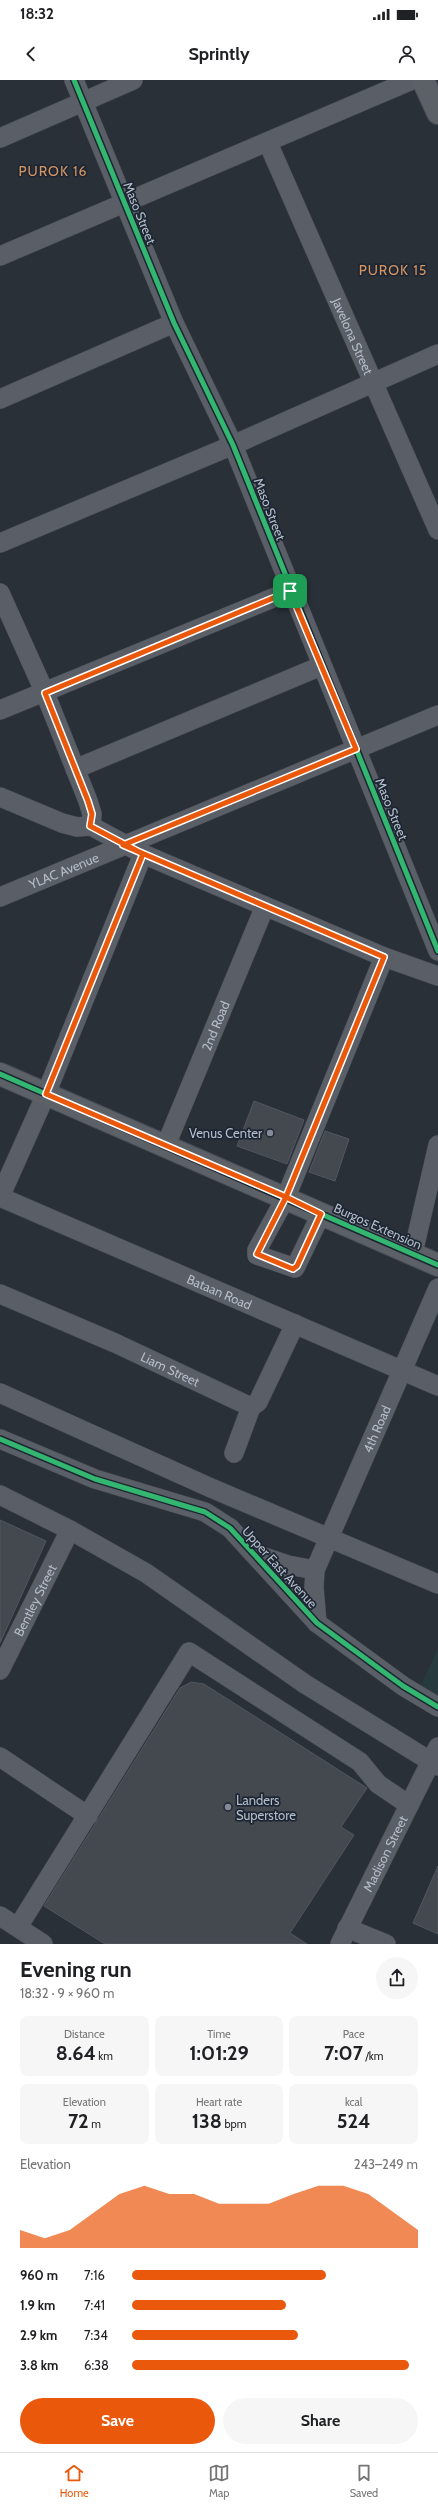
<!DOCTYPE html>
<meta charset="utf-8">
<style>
body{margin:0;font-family:Cabin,sans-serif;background:#f6f6f6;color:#202124;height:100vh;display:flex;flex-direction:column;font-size:15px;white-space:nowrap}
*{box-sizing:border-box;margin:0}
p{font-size:13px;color:#757577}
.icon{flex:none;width:22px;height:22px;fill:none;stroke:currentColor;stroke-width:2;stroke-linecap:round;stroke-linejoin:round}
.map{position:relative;height:1864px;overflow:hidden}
.panel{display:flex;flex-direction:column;background:#fff;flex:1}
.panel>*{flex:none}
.pin{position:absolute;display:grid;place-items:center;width:34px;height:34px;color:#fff;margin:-17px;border-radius:8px;box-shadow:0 2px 6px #0006}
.round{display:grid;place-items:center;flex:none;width:42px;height:42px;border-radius:21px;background:#f6f6f6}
.overview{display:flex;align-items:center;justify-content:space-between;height:68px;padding:0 20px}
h1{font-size:22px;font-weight:800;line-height:30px}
.stats{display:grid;grid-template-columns:repeat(3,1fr);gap:6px;height:68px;padding:4px 20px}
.stats div{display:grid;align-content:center;border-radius:8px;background:#f6f6f6;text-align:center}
.stats b{font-size:20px;font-weight:800}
.stats small{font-size:11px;font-weight:400}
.stats p{font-size:11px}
.chart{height:112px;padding:8px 20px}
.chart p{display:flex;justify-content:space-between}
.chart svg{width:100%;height:72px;margin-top:4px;fill:#ea580c;opacity:.7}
.cta{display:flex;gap:8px;margin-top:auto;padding:8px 20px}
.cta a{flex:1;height:46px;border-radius:24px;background:#ea580c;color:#fff;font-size:16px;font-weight:800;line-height:46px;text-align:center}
.cta a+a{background:#f6f6f6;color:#202124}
ul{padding:0 20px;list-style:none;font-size:13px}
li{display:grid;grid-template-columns:64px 48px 1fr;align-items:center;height:30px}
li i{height:10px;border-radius:5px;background:#ea580c}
.status{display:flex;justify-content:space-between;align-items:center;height:28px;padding:0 20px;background:#fff;direction:ltr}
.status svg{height:11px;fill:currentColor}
header{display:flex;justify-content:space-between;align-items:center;height:52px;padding:0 20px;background:#fff;font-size:18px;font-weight:800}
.menu{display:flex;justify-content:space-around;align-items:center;height:56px;border-top:1px solid #e0e0e0;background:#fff;font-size:11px;color:#757577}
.menu a{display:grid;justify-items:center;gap:2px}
.menu .on{color:#ea580c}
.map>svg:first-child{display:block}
.green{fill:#273a3e}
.building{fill:#444950;stroke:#52575f}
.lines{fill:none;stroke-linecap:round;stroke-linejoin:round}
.minor-casing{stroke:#484c53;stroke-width:20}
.major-casing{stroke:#484c55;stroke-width:24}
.minor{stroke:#5a5e66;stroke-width:19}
.major{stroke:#5c6168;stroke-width:22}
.cycleway-casing{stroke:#1d2633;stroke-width:8}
.cycleway{stroke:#33b770;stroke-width:5}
.route-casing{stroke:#fff;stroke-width:8}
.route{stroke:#ea580c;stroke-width:5}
.poi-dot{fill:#848b96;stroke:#1d2633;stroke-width:1.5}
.labels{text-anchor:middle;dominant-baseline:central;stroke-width:3.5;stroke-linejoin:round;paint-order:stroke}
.street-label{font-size:13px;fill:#b4bcc9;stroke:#1d2633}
.poi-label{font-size:13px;fill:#b4bcc9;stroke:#1d2633;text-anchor:end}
.neighbourhood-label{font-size:14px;letter-spacing:1px;fill:#d59563;stroke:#1d2633}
</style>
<div class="status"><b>18:32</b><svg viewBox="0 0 49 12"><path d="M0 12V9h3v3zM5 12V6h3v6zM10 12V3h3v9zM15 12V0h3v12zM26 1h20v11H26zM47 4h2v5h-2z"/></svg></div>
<header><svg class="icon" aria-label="back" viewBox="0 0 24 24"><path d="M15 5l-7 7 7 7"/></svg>Sprintly<svg class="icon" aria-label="person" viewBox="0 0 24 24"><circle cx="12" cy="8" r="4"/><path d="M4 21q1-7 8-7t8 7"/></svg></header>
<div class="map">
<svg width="438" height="1864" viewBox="0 0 438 1864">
<rect width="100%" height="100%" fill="#2a3038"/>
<polygon class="green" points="438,1568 438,1615 421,1605"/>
<g class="building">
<polygon points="254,1021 304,1040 287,1084 237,1066"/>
<polygon points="325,1051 349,1059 335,1101 309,1092"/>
<polygon points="0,1440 46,1461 0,1563"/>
<polygon points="191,1602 204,1604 367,1708 341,1747 354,1755 290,1853 307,1864 105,1864 44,1826 180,1608"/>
<polygon points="438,1786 438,1854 413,1843"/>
</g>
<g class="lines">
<g class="minor-casing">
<g id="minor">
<polyline points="74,0 174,243 233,365 438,871"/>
<polyline points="0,58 133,0"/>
<path id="s1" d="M268,63L438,450"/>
<polyline points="0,176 412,0"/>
<polyline points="0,319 174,243"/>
<polyline points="0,463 233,365 438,274"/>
<polyline points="0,513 45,613 88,721 92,734 91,746"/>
<polyline points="0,630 290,511"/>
<polyline points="75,689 321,586"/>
<polyline points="0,717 62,743 77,747 91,746 143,774 384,877 438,896"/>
<path id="s2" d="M0,817L438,635"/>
<path id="s3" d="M166,1065L265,826"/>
<path id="s4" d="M0,1117L438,1306"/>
<polyline points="0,1117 46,1014 143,774"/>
<polyline points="321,1134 295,1188 257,1175 257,1170 286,1117 384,877"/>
<polyline points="413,1173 438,1065"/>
<path id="s5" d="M0,1214L115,1263L251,1327L258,1322L295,1244"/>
<polyline points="0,1313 211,1408 438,1504"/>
<polyline points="0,1359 95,1399 205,1432 230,1448 317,1543 403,1606 438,1627"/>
<polyline points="234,1373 251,1327"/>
<polyline points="0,1415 70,1450 146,1493 305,1604 438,1686"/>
<polyline points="255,1474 288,1485 315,1490"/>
<path id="s6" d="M317,1543L314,1507L315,1490L438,1208"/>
<path id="s7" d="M0,1590L70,1450"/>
<polyline points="0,1677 88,1736"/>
<polyline points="0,1836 43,1864"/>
<polyline points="18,1847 189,1572 360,1682 378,1704 409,1725"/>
<polyline points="347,1848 386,1864"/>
<path id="s8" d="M340,1864L438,1667"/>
</g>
</g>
<g class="major-casing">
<g id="major">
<polyline points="423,0 438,33"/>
<polyline points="0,994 438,1185"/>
</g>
</g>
<use href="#minor" class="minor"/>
<use href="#major" class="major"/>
<g class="cycleway-casing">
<g id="cycleway">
<polyline points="74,0 174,243 233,365 438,871"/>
<polyline points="0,994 438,1185"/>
<polyline points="0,1359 95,1399 205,1432 230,1448 317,1543 403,1606 438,1627"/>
</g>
</g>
<use href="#cycleway" class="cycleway"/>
</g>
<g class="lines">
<g class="route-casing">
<polyline id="route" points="290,511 45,613 88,721 92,734 90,746 143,774 46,1014 286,1117 257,1174 293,1189 297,1186 321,1134 286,1117 384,877 123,765 356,669 290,511"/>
</g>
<use href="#route" class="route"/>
</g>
<g class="poi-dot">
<circle cx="270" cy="1053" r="4"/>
<circle cx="228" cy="1727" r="4"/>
</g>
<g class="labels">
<g class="street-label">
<text transform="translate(140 133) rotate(68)">Maso Street</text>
<text stroke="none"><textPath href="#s1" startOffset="211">Javelona Street</textPath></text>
<text transform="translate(270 429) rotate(69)">Maso Street</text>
<text transform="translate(392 729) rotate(68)">Maso Street</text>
<text stroke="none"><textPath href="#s2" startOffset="69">YLAC Avenue</textPath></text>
<text stroke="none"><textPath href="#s3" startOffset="129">2nd Road</textPath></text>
<text transform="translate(378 1146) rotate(24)">Burgos Extension</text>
<text stroke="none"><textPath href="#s4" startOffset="239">Bataan Road</textPath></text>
<text stroke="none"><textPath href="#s5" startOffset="186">Liam Street</textPath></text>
<text stroke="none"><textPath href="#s6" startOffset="207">4th Road</textPath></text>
<text transform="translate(280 1487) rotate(48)">Upper East Avenue</text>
<text stroke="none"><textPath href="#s7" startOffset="78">Bentley Street</textPath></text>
<text stroke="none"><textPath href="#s8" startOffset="101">Madison Street</textPath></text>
</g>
<g class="poi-label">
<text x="262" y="1053">Venus Center</text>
<text x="236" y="1720" text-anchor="start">Landers<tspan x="236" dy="15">Superstore</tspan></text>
</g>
<g class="neighbourhood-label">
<text x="53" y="91">PUROK 16</text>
<text x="393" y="190">PUROK 15</text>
</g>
</g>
</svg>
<div class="pin" style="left:290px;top:511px;background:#1e9e55"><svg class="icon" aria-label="arrive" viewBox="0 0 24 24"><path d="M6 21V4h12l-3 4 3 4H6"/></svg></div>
</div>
<section class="panel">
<div class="overview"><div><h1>Evening run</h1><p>18:32 · 9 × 960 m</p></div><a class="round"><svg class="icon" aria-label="share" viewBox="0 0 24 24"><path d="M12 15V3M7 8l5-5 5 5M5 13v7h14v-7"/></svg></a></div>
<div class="stats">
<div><p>Distance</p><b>8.64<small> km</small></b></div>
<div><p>Time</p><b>1:01:29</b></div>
<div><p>Pace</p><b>7:07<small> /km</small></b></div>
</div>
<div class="stats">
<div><p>Elevation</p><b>72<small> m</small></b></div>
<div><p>Heart rate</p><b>138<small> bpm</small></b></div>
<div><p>kcal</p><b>524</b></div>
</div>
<div class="chart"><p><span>Elevation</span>243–249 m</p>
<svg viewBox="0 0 160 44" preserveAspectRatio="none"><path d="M0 44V33L10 38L20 33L30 22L40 11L50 6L60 11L70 11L80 17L90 17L100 17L110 11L120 6L130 6L140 11L150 22L160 33V44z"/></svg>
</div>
<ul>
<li><b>960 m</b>7:16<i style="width:68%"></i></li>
<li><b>1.9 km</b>7:41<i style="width:54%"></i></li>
<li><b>2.9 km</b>7:34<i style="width:58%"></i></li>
<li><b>3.8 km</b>6:38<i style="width:97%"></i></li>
</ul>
<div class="cta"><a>Save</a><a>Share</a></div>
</section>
<nav class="menu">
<a class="on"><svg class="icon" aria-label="home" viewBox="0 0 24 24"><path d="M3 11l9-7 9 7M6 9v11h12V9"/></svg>Home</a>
<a><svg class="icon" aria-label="map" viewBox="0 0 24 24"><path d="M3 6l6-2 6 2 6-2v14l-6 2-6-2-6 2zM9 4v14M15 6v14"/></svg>Map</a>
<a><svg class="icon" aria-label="saved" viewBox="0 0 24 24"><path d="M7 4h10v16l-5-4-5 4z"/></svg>Saved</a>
</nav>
